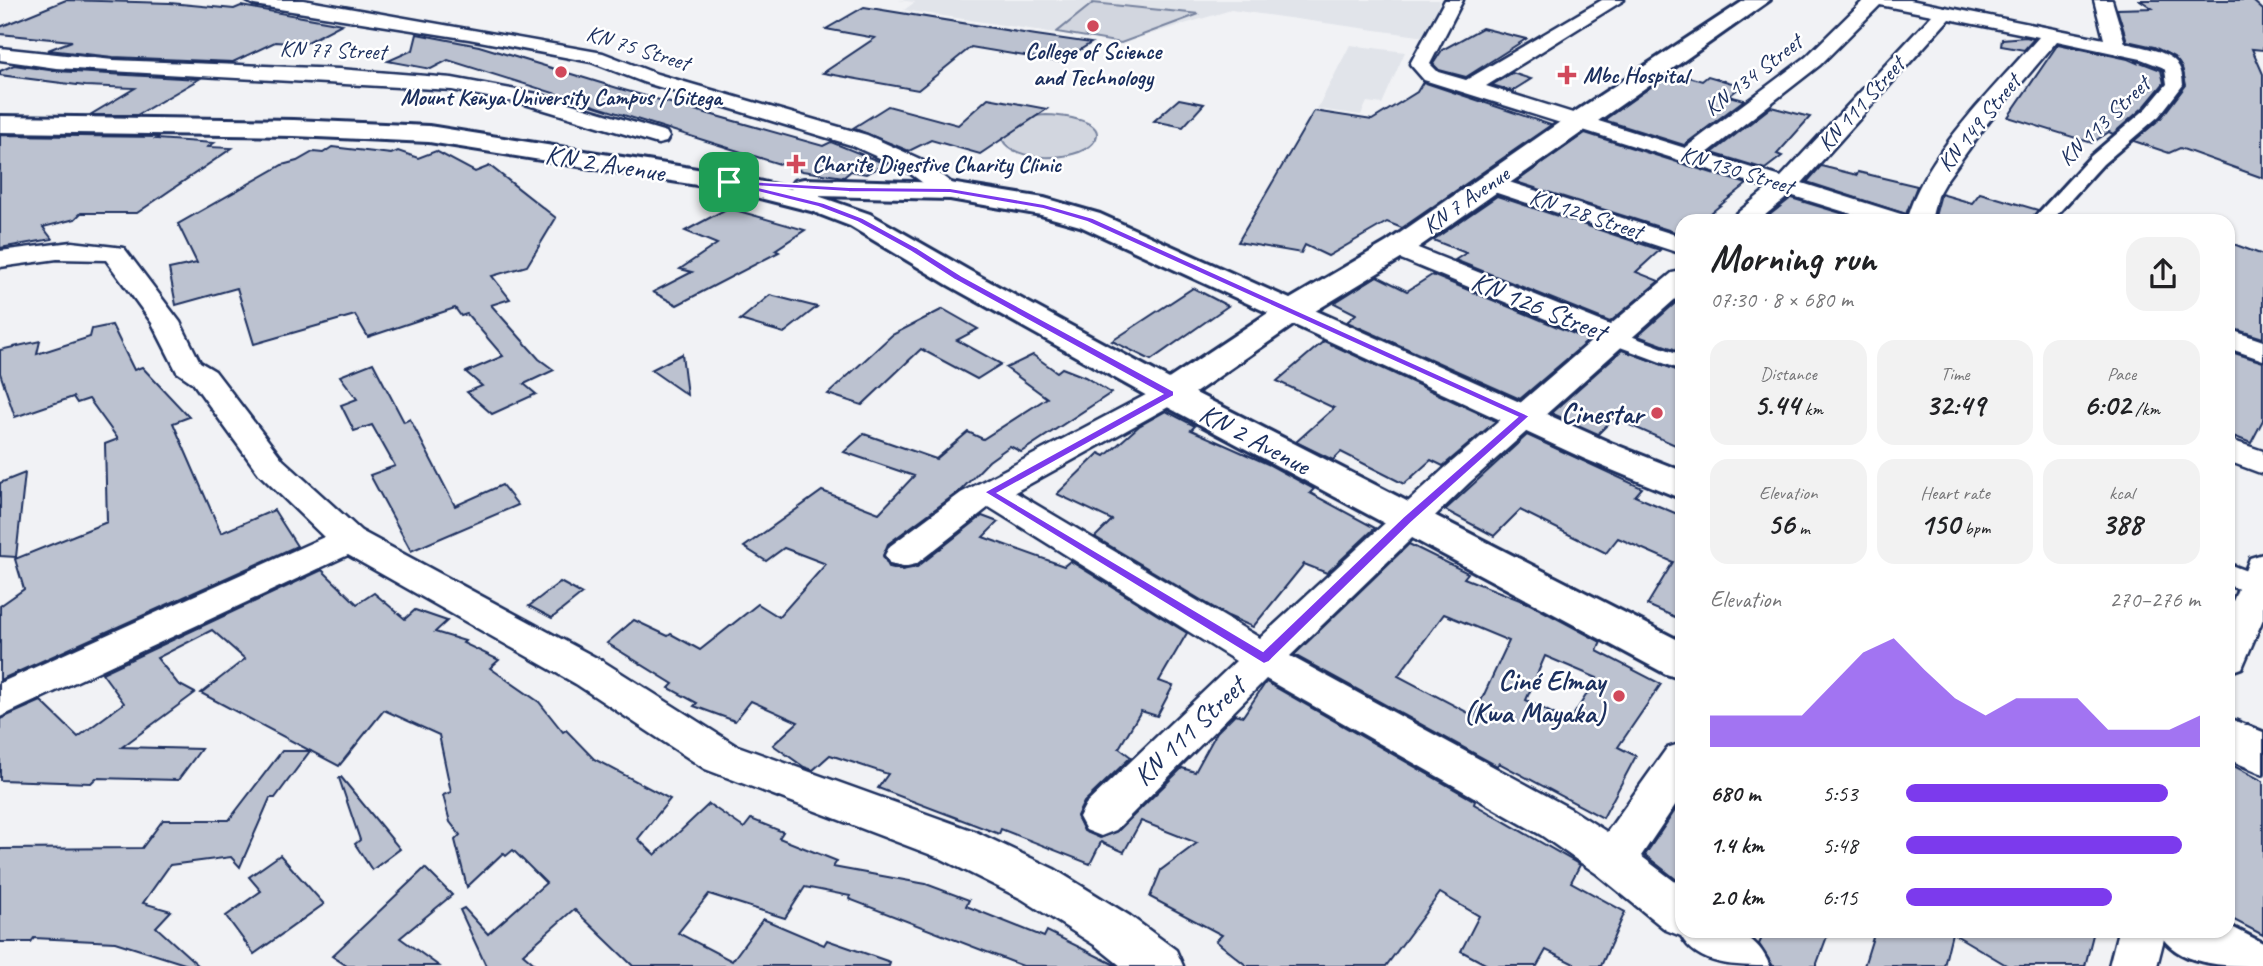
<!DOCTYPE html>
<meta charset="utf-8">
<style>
body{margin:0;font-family:Caveat,sans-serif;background:#f2f2f2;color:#202124;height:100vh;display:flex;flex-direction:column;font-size:26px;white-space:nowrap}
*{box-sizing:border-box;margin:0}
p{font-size:23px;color:#757577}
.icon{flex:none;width:38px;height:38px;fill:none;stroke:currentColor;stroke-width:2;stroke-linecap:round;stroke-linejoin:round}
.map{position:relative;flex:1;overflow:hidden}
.drawer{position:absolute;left:1675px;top:214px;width:560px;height:724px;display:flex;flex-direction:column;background:#fff;border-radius:21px;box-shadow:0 2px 5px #0004}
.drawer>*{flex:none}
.pin{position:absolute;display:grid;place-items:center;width:60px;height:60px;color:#fff;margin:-30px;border-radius:14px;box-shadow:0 4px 10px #0006}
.round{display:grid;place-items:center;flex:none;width:74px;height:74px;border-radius:21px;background:#f2f2f2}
.overview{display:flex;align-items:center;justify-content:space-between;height:119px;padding:0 35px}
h1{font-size:38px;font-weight:600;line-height:52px}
.metrics{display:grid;grid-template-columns:repeat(3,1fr);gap:10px;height:119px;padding:7px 35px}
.metrics div{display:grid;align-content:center;border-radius:18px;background:#f2f2f2;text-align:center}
.metrics b{font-size:30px;font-weight:600}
.metrics small{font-size:19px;font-weight:400}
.metrics p{font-size:19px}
.chart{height:196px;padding:14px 35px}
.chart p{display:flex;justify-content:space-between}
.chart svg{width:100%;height:126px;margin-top:7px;fill:#7c3aed;opacity:.7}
ul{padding:0 35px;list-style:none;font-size:23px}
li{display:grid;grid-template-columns:112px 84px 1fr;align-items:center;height:52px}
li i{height:18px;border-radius:9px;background:#7c3aed}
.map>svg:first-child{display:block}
.built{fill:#e1e4ea}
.green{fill:#d2d6df;stroke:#76829e;stroke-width:2}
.building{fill:#bcc2d0;stroke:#1b2f5e;stroke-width:2;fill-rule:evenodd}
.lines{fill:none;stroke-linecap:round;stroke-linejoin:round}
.pedestrian-casing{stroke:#1b2f5e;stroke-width:6}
.minor-casing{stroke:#1b2f5e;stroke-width:5}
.tertiary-casing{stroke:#1b2f5e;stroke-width:6}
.secondary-casing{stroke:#1b2f5e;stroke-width:6}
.pedestrian{fill:#fff;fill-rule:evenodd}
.minor{fill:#fff;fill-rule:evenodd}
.tertiary{fill:#fff;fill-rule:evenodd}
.secondary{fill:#fff;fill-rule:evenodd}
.route{fill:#7c3aed;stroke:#fff;stroke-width:2;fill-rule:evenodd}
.poi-dot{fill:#d1495b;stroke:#fff;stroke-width:2.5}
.labels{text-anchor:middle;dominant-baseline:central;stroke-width:5;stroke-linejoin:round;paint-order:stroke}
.far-street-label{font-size:23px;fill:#1b2f5e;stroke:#fff}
.far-poi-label{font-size:23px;font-weight:bold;fill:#1b2f5e;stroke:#fff}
.street-label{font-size:28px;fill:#1b2f5e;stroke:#fff}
.poi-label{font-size:28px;font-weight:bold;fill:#1b2f5e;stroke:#fff;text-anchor:end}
</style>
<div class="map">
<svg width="2263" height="966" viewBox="0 0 2263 966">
<rect width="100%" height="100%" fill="#f1f2f5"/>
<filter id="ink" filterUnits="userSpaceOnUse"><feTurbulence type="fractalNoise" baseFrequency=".0143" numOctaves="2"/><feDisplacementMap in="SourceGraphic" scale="14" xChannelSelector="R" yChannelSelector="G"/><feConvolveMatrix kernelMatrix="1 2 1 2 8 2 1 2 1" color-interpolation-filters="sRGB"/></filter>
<g filter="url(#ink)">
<g class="built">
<polygon points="898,0 1440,0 1426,37 1231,10 1121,43 904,10 915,2"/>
<polygon points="1350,45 1405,52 1382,104 1367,102 1361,115 1317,109"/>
</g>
<g class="green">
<polygon points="1093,3 1199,14 1121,43 1057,32"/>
<path d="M1046,115C1058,115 1112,120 1093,143C1077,162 1013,163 1002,139L1034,116Z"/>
</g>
<g class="building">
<polygon points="66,0 170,3 234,9 241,6 342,24 304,44 275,42 233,62 113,57 48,50 72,41 0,34 0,27"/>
<polygon points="2140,0 2252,0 2263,10 2263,50 2252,49 2263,74 2263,178 2180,148 2169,153 2134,141 2161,118 2186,85 2182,68 2174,57 2154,47 2127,41 2117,9 2152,8"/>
<polygon points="864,7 1036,35 1091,43 1060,62 971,47 918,90 823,73 875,38 826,29"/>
<polygon points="1482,28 1526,39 1466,77 1439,70 1433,64 1442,50"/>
<polygon points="417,34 479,46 624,90 823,146 831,142 886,164 866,174 851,171 844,177 802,171 448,60 431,69 388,61 413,50"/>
<polygon points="2026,37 2034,39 2024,50 2001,46 2002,39"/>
<polygon points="2058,44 2128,59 2137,63 2136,61 2140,62 2161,70 2164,83 2145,106 2113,134 2109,132 2092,143 2008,117"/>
<polygon points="14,65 56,71 199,79 137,115 90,115 135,88 85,86 0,75 0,71"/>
<polygon points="1672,72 1702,81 1708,76 1742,86 1729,96 1744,100 1684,145 1604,120"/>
<polygon points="1512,73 1531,79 1512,91 1492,85"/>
<polygon points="1423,82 1551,125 1402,228 1387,222 1328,256 1305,245 1301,253 1238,242 1314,111 1372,120 1417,92"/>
<polygon points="988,98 1047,109 980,154 931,140 909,151 853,128 888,106 958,125"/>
<polygon points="1179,99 1204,104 1183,127 1154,121"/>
<polygon points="1771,107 1810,117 1777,154 1782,156 1765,169 1712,153"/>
<polygon points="1585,133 1747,184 1702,220 1682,220 1682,230 1678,233 1516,182"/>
<polygon points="0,135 159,137 156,139 214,143 208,147 232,148 137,213 81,213 75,219 43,227 52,239 0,248"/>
<polygon points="332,147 391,154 398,151 418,158 436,151 475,172 490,166 556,218 527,266 492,276 510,299 491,305 539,359 554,370 524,384 536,394 492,414 467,392 482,386 466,372 503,356 467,314 461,316 455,308 368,337 355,315 254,344 237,288 176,305 169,269 197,263 178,224 282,165 297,161 313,152 323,153"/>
<polygon points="1821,166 1857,175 1858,172 1917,186 1906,214 1807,182"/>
<polygon points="1980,193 2038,210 2030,220 1934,220 1941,194 1972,203"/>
<polygon points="1497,196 1660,250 1636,272 1659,281 1610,322 1455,260 1466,253 1433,240"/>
<polygon points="1791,198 1864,220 1763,220"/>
<polygon points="728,208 805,230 775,250 779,252 677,305 653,292 692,272 680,269 717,244 685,231"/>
<polygon points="2228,242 2263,255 2263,338 2228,327"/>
<polygon points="1432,275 1589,340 1520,399 1347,322 1356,314 1334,303 1377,276 1407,291"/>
<polygon points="1193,288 1228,306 1151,360 1112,341"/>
<polygon points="770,295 817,307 784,333 740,320"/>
<polygon points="1682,297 1682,352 1638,336"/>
<polygon points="943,309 978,329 957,340 1001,364 977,379 921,349 862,405 828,394 892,335"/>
<polygon points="112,325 134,370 142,367 189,417 173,423 221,533 274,510 297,546 0,680 0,606 24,589 15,559 107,522 105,444 118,439 89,399 77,403 73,397 15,417 0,373 0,350 40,341 37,354 90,337 92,329"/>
<polygon points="1324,341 1496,421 1443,466 1431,460 1404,484 1341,452 1333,460 1296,442 1334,408 1277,381"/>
<polygon points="1622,350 1682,372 1682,448 1614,418 1598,434 1551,413"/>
<polygon points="2228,351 2263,362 2263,420 2251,443 2228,434"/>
<polygon points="682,354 687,395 651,370"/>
<polygon points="1033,355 1057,372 1062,368 1085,377 1111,393 1021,452 1010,446 989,461 961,490 888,544 883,556 889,567 902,570 917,567 982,516 998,522 983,537 1064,566 1070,561 1187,633 1159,681 1173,686 1157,716 1141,711 1119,748 1131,757 1084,802 1077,816 1084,831 1100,838 1117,832 1182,768 1195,772 1217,732 1235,714 1243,716 1266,682 1475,801 1474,804 1580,865 1571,882 1625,912 1601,966 1578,966 1546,950 1537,966 1489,966 1461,951 1479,916 1440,893 1386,966 1247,966 1216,941 1222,935 1150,897 1161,870 1197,843 1141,821 1124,852 1101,842 1090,864 1001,829 999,834 878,788 888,774 830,755 813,770 804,767 773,745 798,722 751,701 735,721 694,706 697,703 669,688 673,684 607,643 634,620 668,636 671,634 700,650 758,604 779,617 826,564 784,548 766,561 744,547 822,491 879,513 914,476 844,452 864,434 936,459 968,432 983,439 1047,398 1006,368"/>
<polygon points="373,363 404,422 410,419 455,506 502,485 518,505 411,551 370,475 395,466 372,425 354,431 341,405 357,399 340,376"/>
<polygon points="1166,411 1195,426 1191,430 1270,465 1314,489 1310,493 1375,528 1327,573 1304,564 1253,627 1228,616 1095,537 1112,520 1057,494 1099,453 1105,456 1139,426"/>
<polygon points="1527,435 1642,488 1635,496 1682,516 1682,620 1647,605 1673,562 1618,538 1606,553 1520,510 1494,536 1445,510"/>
<polygon points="25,473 16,557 0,556 0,483"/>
<path d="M1409,544L1468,573L1464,578L1530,604L1601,642L1597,651L1661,684L1618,747L1636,756L1603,818L1499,763L1497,766L1294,655ZM1444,614L1509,641L1474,716L1398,676ZM1545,656L1597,678L1569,722L1526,700Z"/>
<polygon points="322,570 357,604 374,593 405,619 415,610 447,621 435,632 465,641 463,643 499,660 490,668 539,702 563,732 566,730 594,759 670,799 638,839 655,855 709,804 744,828 751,819 783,832 779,838 837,861 833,867 926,884 969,900 966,906 1044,937 1047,931 1117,966 1023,966 849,899 850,896 805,887 785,918 709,894 678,933 732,961 763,919 824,945 827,940 890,962 889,966 633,966 574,909 523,954 537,966 486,966 460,910 464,908 488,934 546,883 513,850 506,856 503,853 467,887 455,840 460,835 450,822 443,795 451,792 439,735 384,710 339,766 201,693 245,659 212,630 157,658 178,684 195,693 122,747 201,749 178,780 96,778 91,783 0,780 0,719 41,701 78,737 124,703 102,673"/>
<polygon points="560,582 582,594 552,618 529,606"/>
<polygon points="282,751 310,751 275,798 270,798 240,867 231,857 170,865 143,903 171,911 156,927 199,966 191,966 115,942 34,938 31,942 0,942 0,849 142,848 163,820 229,820"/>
<polygon points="2228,763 2263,781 2263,935 2228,917"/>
<polygon points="341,777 400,849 372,870 355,844 360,840 339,778"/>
<polygon points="1682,800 1682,884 1645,855"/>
<polygon points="280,855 324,904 254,954 226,916 261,891 249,877"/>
<polygon points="425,868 452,895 400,938 439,966 347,966 332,956"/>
<polygon points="1765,931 1829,931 1816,966 1773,966 1759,944"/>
<polygon points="1875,931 2094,931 2085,966 2008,966 1952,933 1944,966 1864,966"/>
</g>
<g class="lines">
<g class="pedestrian-casing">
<g id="pedestrian">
<path d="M2167,58C2181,62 2182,73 2183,85L2159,116L2103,164L2052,220H2032L2091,156L2147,108L2167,84L2165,70L2159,63Z"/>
<polygon points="1612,329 1682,355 1682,370 1604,341 1601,336 1604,331"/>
<polygon points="2228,564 2263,577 2263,598 2228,585"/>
</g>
</g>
<g class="minor-casing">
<g id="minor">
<polygon points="245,0 303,0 603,53 657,74 867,135 920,159 962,191 959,196 950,198 941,196 904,169 851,145 643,82 591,62 469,39 254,5"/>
<path d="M1445,0H1463L1430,64L1438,72L1466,80L1602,0H1624L1486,86L1685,148L1806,57L1864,0H1910L2104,39L2094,0H2112L2125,43C2141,47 2166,50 2177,63L2174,67L2167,69L2141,59L2057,41L1989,121L1945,182L1937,196L1931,220H1871L1790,195L1759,220H1732L1735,215L1768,188L1424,80L1410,64ZM1880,5L1932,15L1781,177L1706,154L1820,65ZM1949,19L2039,37C1995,87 1924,155 1907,219L1904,215L1802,183Z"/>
<polygon points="0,48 113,60 339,69 452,78 538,94 666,132 669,137 666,142 658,144 525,104 452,90 56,68 0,60"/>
<polygon points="1490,176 1682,237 1682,254 1482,188 1478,183 1482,178"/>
<path d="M1398,240L1610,325L1672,273L1682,271V293L1470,482L1290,656L1571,809L1607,832L1667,748L1682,743V795L1641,856L1682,887V931C1722,931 1751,922 1770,966C1735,966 1698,966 1681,936L1666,930L1597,874L1541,835L1266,679L1116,830L1101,836L1086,830L1079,817L1086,804L1236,661L989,507L916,564L903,567L890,564L885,555L890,546L961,493L1159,388L1170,385L1181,388L1185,394L1181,400L1015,492L1260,638L1446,467L1594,339L1389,254L1385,248L1389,242Z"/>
<polygon points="72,242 124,248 180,322 200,362 215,371 283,460 361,531 604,662 735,745 974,831 1054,869 1130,916 1176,950 1183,966 1121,966 1096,946 1022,899 942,859 705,769 576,684 348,555 0,717 0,683 324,537 259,474 193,383 177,372 152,323 106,260 57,259 0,267 0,251"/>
<polygon points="2228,329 2263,341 2263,360 2228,348"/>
<polygon points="2228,439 2263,451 2263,474 2228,461"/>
<polygon points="2263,554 2263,619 2242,668 2228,673 2228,614 2250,558"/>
<polygon points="2118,931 2166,931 2157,966 2109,966"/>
</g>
</g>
<g class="tertiary-casing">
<polygon id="tertiary" points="1745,0 1770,0 1409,254 1302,319 1182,402 1170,405 1158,402 1152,394 1158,386 1280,305 1387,242 1570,115"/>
</g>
<g class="secondary-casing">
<g id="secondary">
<polygon points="0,116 294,120 429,126 728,174 792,189 790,187 794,181 804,179 950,183 1044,198 1100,214 1611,443 1682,471 1682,499 1585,459 1080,226 1041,215 950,199 818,196 870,214 970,271 1182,386 1682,642 1682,679 1666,674 1158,402 948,285 850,226 811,211 728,190 429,142 294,136 0,132"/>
<polygon points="2228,718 2263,732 2263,774 2228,759"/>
<path d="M2228,925L2263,943V966C2222,966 2177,966 2158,931H2228Z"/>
</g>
</g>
<use href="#pedestrian" class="pedestrian"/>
<use href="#minor" class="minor"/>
<use href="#tertiary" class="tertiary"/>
<use href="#secondary" class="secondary"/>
</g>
</g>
<path class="route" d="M729,180L849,187L950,188L1044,204L1093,218L1530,416L1411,523L1269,662L1264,664L984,492L1162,394L955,280L910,251L857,222L818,207L726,184ZM754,186L849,192L950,193L1043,209L1087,222L1517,417L1403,517L1263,651L998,493L1174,396V391L962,276L916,247L863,218L824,203Z"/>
<g class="poi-dot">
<circle cx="1093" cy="26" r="7"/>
<circle cx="561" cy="72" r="7"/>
<path d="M1563.5 64.5h7v7h7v7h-7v7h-7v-7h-7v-7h7z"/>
<path d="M792.5 153.5h7v7h7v7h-7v7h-7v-7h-7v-7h7z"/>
<circle cx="1657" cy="413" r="7"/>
<circle cx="1619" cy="696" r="7"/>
</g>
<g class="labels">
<g class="far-street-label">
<text transform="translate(638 48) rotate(17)">KN 75 Street</text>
<text transform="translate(333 50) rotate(2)">KN 77 Street</text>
<text transform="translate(1753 75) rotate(-38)">KN 134 Street</text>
<text transform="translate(1861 104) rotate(-48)">KN 111 Street</text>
<text transform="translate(2104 121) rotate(-44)">KN 113 Street</text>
<text transform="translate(1979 123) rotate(-51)">KN 149 Street</text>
<text transform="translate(1737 170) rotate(17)">KN 130 Street</text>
<text transform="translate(1466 200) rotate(-35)">KN 7 Avenue</text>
<text transform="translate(1586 214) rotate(18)">KN 128 Street</text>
</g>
<g class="far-poi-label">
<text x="1093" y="51">College of Science<tspan x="1093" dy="26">and Technology</tspan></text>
<text x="1583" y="75" text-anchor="start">Mbc Hospital</text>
<text x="561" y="97">Mount Kenya University Campus / Gitega</text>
<text x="812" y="164" text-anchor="start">Charite Digestive Charity Clinic</text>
</g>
<g class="street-label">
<text transform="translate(605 163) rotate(9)">KN 2 Avenue</text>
<text transform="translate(1539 306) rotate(22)">KN 126 Street</text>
<text transform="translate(1255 439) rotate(28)">KN 2 Avenue</text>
<text transform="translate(1189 731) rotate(-44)">KN 111 Street</text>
</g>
<g class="poi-label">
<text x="1643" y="413">Cinestar</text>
<text x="1605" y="680">Ciné Elmay<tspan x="1605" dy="32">(Kwa Mayaka)</tspan></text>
</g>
</g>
</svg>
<div class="pin" style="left:729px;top:182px;background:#1e9e55"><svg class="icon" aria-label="arrive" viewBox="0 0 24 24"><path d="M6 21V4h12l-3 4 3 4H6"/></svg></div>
<section class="drawer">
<div class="overview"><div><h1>Morning run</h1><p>07:30 · 8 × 680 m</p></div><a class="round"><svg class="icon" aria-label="share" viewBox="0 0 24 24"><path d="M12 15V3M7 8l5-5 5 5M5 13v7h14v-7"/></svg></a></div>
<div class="metrics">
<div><p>Distance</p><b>5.44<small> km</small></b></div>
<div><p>Time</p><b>32:49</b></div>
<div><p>Pace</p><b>6:02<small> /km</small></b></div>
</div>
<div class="metrics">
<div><p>Elevation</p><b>56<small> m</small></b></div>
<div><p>Heart rate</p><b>150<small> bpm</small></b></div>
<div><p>kcal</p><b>388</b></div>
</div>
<div class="chart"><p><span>Elevation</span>270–276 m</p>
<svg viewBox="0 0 160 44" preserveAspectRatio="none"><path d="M0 44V33L10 33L20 33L30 33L40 22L50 11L60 6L70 17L80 27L90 33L100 27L110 27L120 27L130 38L140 38L150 38L160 33V44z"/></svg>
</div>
<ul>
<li><b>680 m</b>5:53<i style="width:89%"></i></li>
<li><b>1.4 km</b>5:48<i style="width:94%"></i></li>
<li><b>2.0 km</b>6:15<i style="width:70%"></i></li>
</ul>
</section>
</div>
